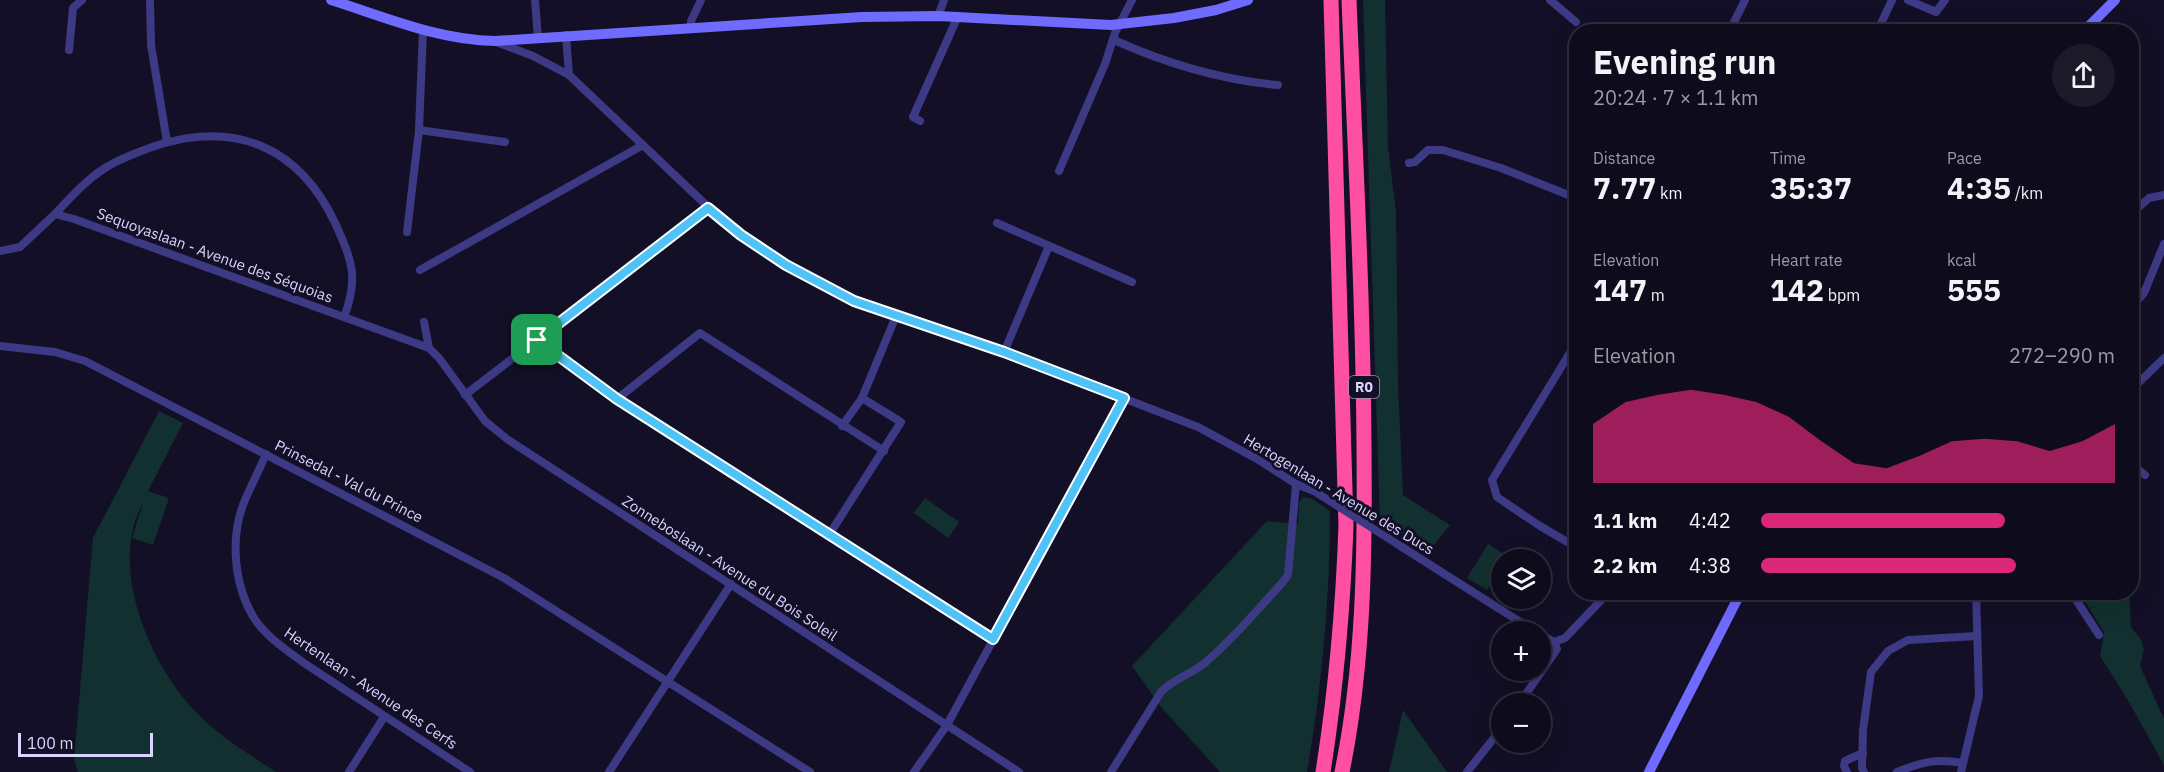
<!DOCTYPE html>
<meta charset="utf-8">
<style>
body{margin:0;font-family:"IBM Plex Sans",sans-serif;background:#1c1929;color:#f1f3f6;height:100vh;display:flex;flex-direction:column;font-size:22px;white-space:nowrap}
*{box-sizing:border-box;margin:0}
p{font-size:20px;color:#9b9ba3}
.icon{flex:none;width:33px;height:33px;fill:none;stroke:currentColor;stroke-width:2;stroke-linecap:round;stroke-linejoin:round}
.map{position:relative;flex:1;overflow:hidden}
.details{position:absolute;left:1569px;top:24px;width:570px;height:576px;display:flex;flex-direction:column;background:#0e0b1c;border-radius:24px;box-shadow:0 6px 24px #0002,0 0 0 2px #2e2b3b}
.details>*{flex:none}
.buttons{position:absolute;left:1491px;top:549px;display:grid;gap:12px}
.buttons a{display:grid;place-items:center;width:60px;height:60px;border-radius:50%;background:#0e0b1c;box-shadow:0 6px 24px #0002,0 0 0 2px #2e2b3b;font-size:30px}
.scale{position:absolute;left:18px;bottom:15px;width:135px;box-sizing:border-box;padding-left:6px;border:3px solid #d9d4ff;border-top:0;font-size:16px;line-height:21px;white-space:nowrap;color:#d9d4ff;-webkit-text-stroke:4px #130f26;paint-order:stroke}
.pin{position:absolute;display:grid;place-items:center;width:51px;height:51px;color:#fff;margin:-26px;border-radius:12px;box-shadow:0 3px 9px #0006}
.round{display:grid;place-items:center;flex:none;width:63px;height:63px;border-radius:32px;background:#1c1929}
.summary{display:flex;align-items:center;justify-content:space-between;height:102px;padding:0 24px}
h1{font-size:33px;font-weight:700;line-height:45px}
.metrics{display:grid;grid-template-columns:repeat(3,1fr);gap:9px;height:102px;padding:6px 24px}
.metrics div{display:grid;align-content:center}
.metrics b{font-size:30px;font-weight:700}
.metrics small{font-size:16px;font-weight:400}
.metrics p{font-size:16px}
.chart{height:168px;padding:12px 24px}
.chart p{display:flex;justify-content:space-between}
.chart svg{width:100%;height:108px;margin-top:6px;fill:#db2777;opacity:.7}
ul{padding:0 24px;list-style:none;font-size:20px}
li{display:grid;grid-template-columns:96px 72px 1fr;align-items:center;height:45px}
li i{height:15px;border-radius:8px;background:#db2777}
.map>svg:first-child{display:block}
.green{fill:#12302f}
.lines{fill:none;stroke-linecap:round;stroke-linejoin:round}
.street{stroke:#3d3a85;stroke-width:8}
.secondary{stroke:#6f6bff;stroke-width:10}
.highway{stroke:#ff4fa3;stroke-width:15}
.street-bridge{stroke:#3d3a85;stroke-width:8}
.route-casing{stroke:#fff;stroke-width:12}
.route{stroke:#4fc3f7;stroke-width:8}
.labels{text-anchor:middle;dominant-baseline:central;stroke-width:6;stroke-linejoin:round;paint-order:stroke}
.shield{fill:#130f26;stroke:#9e99be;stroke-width:1.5}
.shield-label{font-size:14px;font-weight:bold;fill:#d9d4ff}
.street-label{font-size:15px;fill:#d9d4ff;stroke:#130f26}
</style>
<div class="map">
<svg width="2164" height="772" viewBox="0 0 2164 772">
<rect width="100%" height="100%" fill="#130f26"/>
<g class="green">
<polygon points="1363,0 1385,0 1388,147 1396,212 1398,385 1403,495 1450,525 1425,556 1402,535 1380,521"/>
<path d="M159,411L183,423L148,491L169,498L153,545L132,538L143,503C106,569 153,674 205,721C227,741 252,756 276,772H78L74,760L93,538Z"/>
<path d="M1303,497L1311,498L1330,511C1330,600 1322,684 1307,772H1220L1161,707L1132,666L1267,521L1298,524L1299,502Z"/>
<polygon points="925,498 959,522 948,538 914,513"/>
<polygon points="1488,544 1507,556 1505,559 1502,560 1501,566 1487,590 1467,578"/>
<polygon points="2080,593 2129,593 2131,627 2141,640 2144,649 2140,666 2164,719 2164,765 2129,702 2100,656 2104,632"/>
<polygon points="1403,710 1447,772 1389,772"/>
</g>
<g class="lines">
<g class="street">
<polyline points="150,0 151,45 167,142"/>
<polyline points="535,0 538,38"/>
<polyline points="1550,0 1576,22"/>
<polyline points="1908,0 1936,12 1945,0"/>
<polyline points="938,16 944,0"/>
<polyline points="691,28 691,21 701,0"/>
<polyline points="1729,32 1745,0"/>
<polyline points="1877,32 1892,0"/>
<polyline points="566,35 569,75"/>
<path d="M1114,40C1165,63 1222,80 1278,85"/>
<polyline points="496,42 533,56 569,75 724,222 786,265 815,281 854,301 1004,352 1198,427 1257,459 1296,484 1314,491"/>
<polyline points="69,50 73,8 82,0"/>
<polyline points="920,121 913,117 958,16"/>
<polyline points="419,130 505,142"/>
<polyline points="1409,163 1415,162 1428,150 1443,150 1501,168 1576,198"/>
<polyline points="1059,171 1105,64 1115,33 1132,0"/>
<polyline points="2132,213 2149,198 2164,195"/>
<path d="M55,214C70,198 86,180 105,168C121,158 138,152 155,146C236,120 300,147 336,225C352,261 359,278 344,317"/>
<polyline points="997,223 1132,282"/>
<polyline points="407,232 419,130 423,30"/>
<polyline points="0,251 20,247 55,214 74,219 429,348 439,358 485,421 507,439 1019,772"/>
<polyline points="420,270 643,145"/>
<polyline points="2132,307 2144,293 2164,244"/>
<polyline points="424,322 429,348"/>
<polyline points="537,340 617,399 993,639"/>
<polyline points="1576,343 1492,480 1497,497 1540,526 1576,547"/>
<polyline points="0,346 55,352 85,361 504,578 810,772"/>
<polyline points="1004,352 1049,246"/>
<polyline points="2132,389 2164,358"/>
<polyline points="465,395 708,208"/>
<polyline points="617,399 700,333 884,451"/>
<polyline points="842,426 862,398 896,316"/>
<path d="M266,454C259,471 250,487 243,505C230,540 234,588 256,621C268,638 288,651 304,663L470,772"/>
<polyline points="2132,464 2145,475"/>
<polyline points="829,535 901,422 862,398"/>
<polyline points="1402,547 1536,632"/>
<polyline points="2071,592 2099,635"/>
<polyline points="1540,634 1554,642 1565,638 1609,592"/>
<polyline points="1519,704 1557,649 1554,642"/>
<polyline points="349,772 384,717"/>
<polyline points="609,772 731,584"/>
<polyline points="914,772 947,725 1124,398"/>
<path d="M1111,772L1161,692C1174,678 1193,674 1207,661C1234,638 1258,609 1282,583L1288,575L1296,484"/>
<polyline points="1467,772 1502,728"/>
<polyline points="1847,772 1844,766 1845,761 1863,753"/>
<polyline points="1864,772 1862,768 1863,730 1871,672 1888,651 1908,640 1977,636"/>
<path d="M1897,772C1922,762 1936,758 1963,763"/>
<polyline points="1961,772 1979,696 1976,592"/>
</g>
<g class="secondary">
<path d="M331,0C385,17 438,40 495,41L862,17L938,16L1111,25L1174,18L1216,10L1248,0"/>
<polyline points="2083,32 2115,0"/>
<polyline points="1649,772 1741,592"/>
</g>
<g class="highway">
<path d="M1323,772C1336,690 1343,608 1346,526L1331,0"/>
<path d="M1342,772C1364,664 1365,555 1364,446C1363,297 1355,149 1349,0"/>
</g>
<polyline class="street-bridge" points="1314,491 1402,547"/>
</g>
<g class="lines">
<g class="route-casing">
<polygon id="route" points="708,208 741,235 786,265 854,301 1004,352 1124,398 993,639 617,399 537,340"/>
</g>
<use href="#route" class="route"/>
</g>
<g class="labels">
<rect class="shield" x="1349" y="376" width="30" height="22" rx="4.5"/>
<g class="shield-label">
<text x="1364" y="387">R0</text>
</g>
<g class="street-label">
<text transform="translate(215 255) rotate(20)">Sequoyaslaan - Avenue des Séquoias</text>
<text transform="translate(349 481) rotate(27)">Prinsedal - Val du Prince</text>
<text transform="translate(1339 494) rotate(31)">Hertogenlaan - Avenue des Ducs</text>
<text transform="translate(730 568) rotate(33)">Zonneboslaan - Avenue du Bois Soleil</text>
<text transform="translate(371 688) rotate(34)">Hertenlaan - Avenue des Cerfs</text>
</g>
</g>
</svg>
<div class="buttons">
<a><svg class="icon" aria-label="layers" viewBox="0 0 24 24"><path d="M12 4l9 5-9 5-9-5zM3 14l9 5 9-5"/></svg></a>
<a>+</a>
<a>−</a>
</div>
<div class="scale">100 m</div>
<div class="pin" style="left:537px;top:340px;background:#1e9e55"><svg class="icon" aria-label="arrive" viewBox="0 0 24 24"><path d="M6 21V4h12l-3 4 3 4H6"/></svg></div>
<section class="details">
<div class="summary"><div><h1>Evening run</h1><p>20:24 · 7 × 1.1 km</p></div><a class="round"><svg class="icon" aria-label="share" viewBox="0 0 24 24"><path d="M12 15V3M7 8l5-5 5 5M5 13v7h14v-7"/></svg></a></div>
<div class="metrics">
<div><p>Distance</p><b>7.77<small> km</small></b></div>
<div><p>Time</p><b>35:37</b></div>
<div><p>Pace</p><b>4:35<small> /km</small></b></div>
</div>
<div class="metrics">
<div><p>Elevation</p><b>147<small> m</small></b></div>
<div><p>Heart rate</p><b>142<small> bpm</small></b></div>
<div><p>kcal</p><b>555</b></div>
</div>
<div class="chart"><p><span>Elevation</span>272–290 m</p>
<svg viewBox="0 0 160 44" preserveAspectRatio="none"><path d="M0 44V20L10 11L20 8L30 6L40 8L50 11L60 17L70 27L80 36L90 38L100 33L110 27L120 26L130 27L140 31L150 27L160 20V44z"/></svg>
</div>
<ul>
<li><b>1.1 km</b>4:42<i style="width:69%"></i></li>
<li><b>2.2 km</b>4:38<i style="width:72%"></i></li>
</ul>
</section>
</div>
